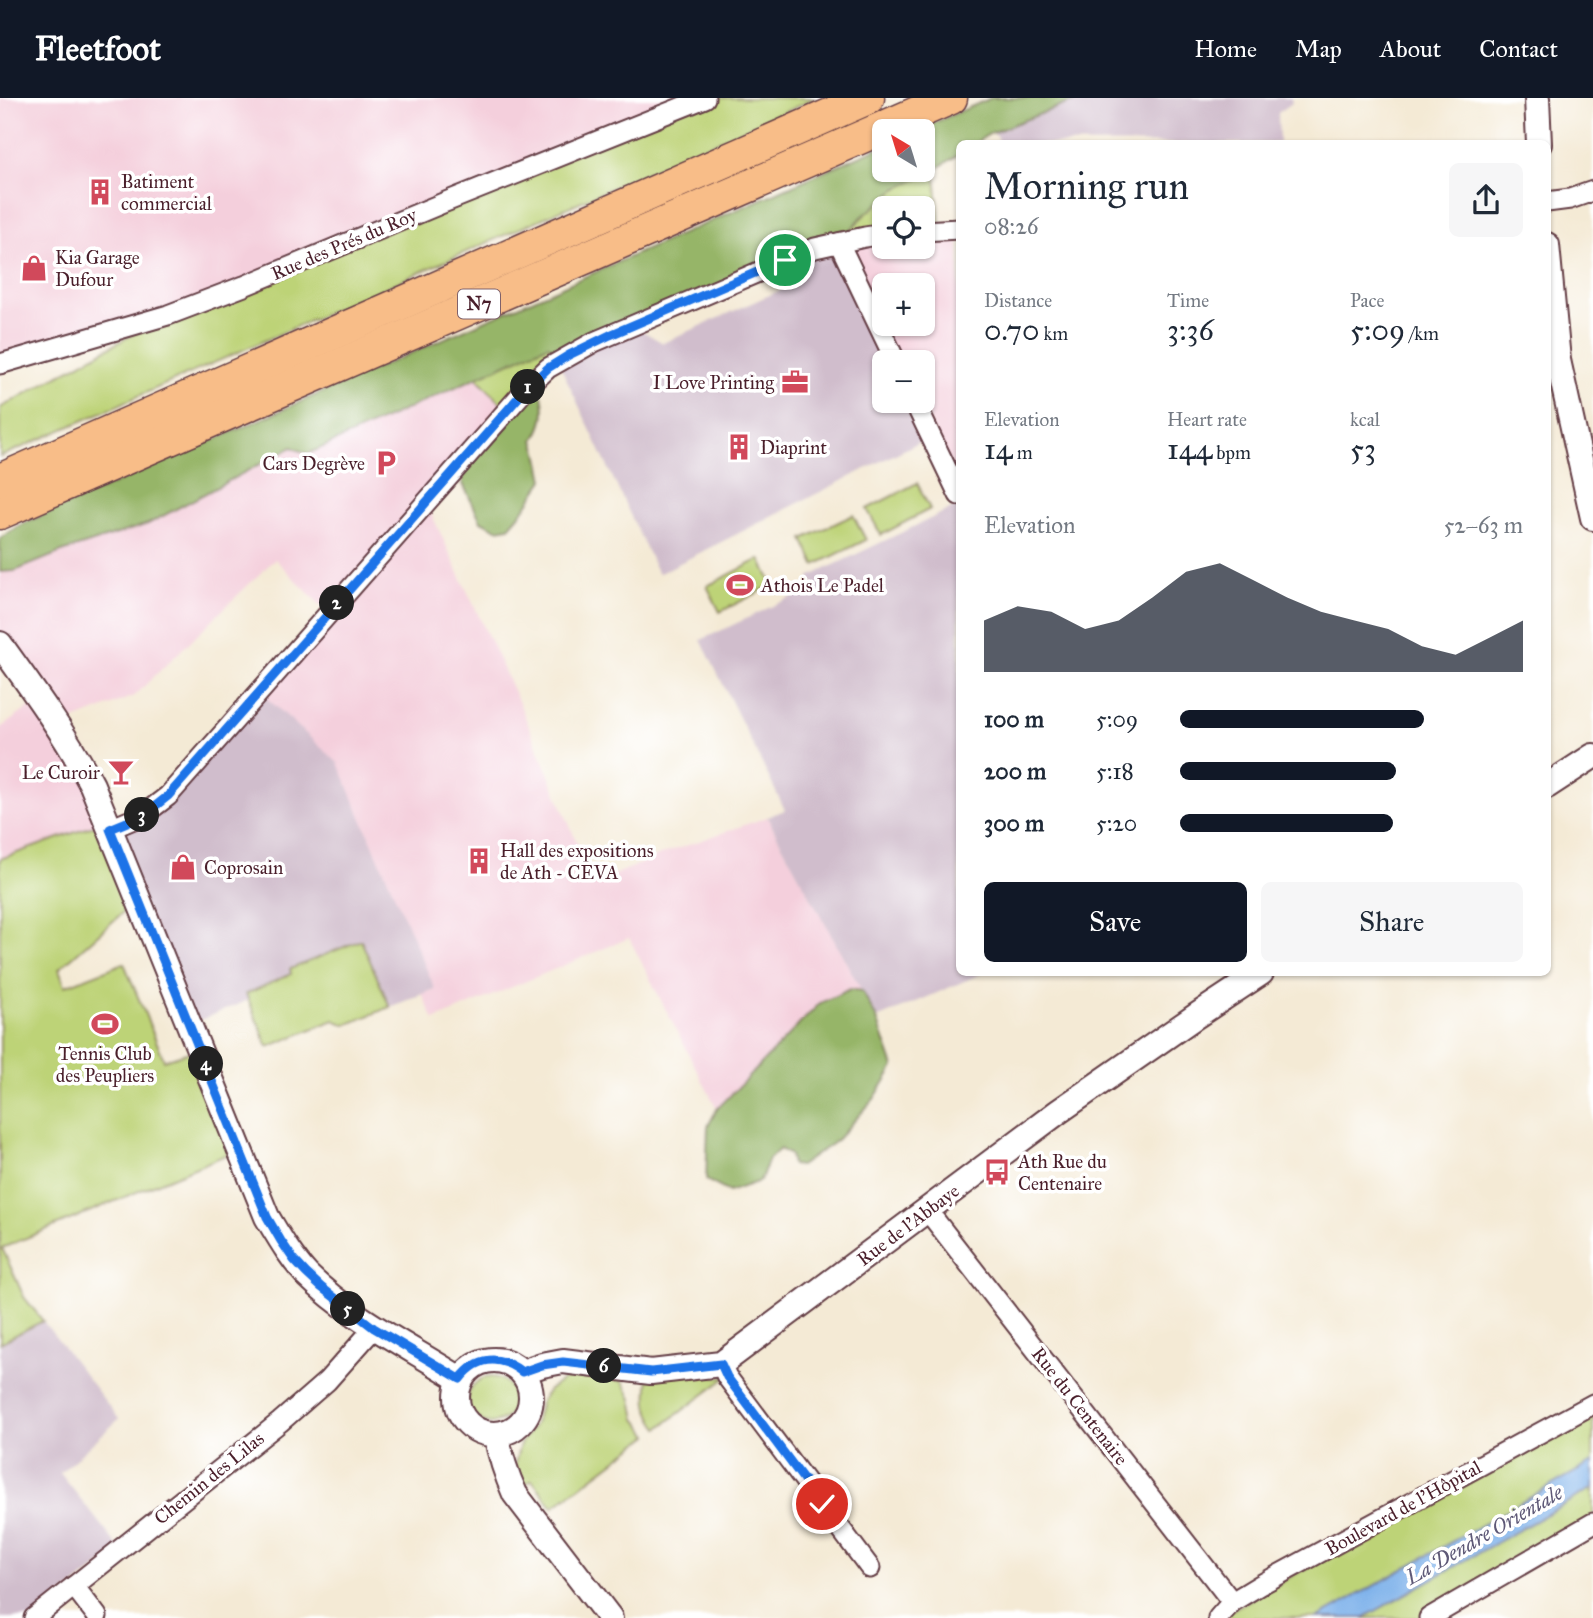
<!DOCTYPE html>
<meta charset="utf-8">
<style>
body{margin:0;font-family:"IM FELL Great Primer",serif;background:#f6f6f7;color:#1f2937;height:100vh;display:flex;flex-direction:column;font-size:26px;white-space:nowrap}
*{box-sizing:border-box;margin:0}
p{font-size:23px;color:#747a83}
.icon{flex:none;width:38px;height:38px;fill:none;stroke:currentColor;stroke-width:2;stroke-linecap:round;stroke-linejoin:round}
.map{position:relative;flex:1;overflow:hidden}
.side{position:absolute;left:956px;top:42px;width:595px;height:836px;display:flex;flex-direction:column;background:#fff;border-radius:10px;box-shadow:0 2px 5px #0004}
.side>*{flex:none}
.needle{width:46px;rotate:322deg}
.controls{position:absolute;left:872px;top:21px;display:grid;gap:14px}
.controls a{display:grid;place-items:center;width:63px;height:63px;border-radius:10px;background:#fff;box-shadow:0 2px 5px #0004;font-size:35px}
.pin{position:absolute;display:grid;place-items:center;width:60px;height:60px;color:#fff;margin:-30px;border:4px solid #fff;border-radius:50%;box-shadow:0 2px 7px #0007}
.km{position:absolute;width:35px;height:35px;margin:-18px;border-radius:50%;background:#222;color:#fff;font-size:19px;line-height:35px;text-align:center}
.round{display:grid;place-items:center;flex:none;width:74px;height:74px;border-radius:10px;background:#f6f6f7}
.overview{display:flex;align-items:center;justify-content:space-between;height:119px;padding:0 28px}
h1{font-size:38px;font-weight:600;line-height:52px}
.figures{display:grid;grid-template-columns:repeat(3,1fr);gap:10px;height:119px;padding:7px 28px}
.figures div{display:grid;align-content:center}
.figures b{font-size:30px;font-weight:600}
.figures small{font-size:19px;font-weight:400}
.figures p{font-size:19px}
.chart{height:196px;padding:14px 28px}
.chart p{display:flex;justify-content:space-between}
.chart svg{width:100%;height:126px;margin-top:7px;fill:#111827;opacity:.7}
.action{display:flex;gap:14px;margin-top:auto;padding:14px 28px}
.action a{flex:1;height:80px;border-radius:10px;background:#111827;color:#fff;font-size:28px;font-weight:600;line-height:80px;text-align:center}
.action a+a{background:#f6f6f7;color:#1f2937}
ul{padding:0 28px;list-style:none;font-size:23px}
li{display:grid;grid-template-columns:112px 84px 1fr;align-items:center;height:52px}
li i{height:18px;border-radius:9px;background:#111827}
header{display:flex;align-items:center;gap:42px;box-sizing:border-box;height:98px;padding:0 35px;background:#111827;color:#fff}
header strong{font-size:33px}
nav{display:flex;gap:38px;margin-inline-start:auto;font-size:24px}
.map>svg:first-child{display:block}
.built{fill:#f4cfdc;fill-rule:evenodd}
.industrial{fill:#d0bdcc}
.green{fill:#bdd377;stroke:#847951;stroke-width:2}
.forest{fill:#96b568;stroke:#706a4a;stroke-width:2}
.water{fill:#7db1ea;stroke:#64688a;stroke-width:2}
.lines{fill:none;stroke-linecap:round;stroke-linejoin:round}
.minor-casing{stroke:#643d44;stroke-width:23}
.tertiary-casing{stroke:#643d44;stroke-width:28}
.trunk-casing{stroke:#643d44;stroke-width:35}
.minor{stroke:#fff;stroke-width:19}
.tertiary{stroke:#fff;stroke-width:24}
.trunk{stroke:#f8bd88;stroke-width:32}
.route-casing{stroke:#fff;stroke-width:14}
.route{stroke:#1a73e8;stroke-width:9}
.labels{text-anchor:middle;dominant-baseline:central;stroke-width:7;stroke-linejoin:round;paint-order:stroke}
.shield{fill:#fff;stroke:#80626b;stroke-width:2}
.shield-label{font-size:18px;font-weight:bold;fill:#4a1f2b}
.poi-label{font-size:19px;fill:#4a1f2b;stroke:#fff;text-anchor:start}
.street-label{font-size:19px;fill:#4a1f2b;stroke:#fff}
.water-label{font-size:21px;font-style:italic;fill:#5e5977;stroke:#fff}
</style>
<header>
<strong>Fleetfoot</strong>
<nav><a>Home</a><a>Map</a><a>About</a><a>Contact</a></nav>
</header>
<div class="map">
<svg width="1593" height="1520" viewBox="0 0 1593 1520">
<rect width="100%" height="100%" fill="#fff"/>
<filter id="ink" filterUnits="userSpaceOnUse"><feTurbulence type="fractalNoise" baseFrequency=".0143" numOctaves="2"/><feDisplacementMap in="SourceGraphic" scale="14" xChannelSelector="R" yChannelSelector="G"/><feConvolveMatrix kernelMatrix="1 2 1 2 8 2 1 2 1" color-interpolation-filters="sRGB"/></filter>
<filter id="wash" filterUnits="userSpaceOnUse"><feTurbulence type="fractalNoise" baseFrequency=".00686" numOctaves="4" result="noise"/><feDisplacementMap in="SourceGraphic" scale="28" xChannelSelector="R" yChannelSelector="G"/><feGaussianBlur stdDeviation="1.57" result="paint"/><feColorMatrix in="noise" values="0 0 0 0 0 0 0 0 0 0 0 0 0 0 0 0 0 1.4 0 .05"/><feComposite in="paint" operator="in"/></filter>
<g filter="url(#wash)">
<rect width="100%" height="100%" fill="#f4ead5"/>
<g class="built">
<polygon points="0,0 678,0 682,10 244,188 0,266"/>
<path d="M959,131V397L922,303V264H896L839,145L884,136V149H922V133ZM884,187H922V226H884Z"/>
<polygon points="476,279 508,312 426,404 520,607 594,786 660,757 767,719 862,893 849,891 820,905 717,1011 629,840 434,922 422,896 435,891 259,593 328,515 275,461 134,598 59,628 107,723 0,761 0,630 40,602 0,546 0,474 15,473 59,455 148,426 292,349 308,356"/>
</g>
<g class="industrial">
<polygon points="1082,0 1291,0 1292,5 1278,15 1279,45 999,46 997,38 991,35"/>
<polygon points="839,145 896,264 884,264 884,303 914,303 931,338 658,476 558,263 634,228 663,245 796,185 785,162"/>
<polygon points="959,407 959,875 983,875 877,921 767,719 785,712 701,542 815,488 809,479"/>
<polygon points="259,593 338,665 435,891 390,909 361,842 290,872 292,876 246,896 248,902 189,927 110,731 135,721"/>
<polygon points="43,1223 119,1321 60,1375 120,1451 34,1520 0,1520 0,1245"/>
</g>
<g class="green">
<polygon points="705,0 816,0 0,359 0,310 168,217"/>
<polygon points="935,72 940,132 922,133 922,110 884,110 884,136 839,145 862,119 896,91"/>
<polygon points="548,247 569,257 508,312 476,279"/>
<polygon points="917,385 930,411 881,437 867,411"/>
<polygon points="853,417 866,442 815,467 803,441"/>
<polygon points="760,461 773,487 720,514 707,488"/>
<polygon points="107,723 138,801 59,871 65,888 124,865 164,962 199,951 240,1051 2,1150 24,1199 43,1223 0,1245 0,761"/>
<polygon points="361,842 390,909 346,927 334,922 268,949 246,896 291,876 290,871"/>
<path d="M649,1274L727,1279L659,1330C643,1309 648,1298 649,1274Z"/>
<polygon points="569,1277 623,1283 632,1301 636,1321 649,1337 553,1409 532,1382 522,1388 515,1366 520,1346 535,1326 541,1303 549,1292"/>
<circle cx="491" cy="1302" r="23"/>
<polygon points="1593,1307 1593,1364 1317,1520 1218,1520"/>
<polygon points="1593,1390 1593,1420 1422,1520 1363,1520"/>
</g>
<g class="forest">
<polygon points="991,0 1082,0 991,35 975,45 959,46 959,56 935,72 896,91 862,119 839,145 569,257 548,247 308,356 292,349 148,426 59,455 15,473 0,474 0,440 25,425 884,47 884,72 922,72 922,33 915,33"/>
<path d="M533,291L542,297C546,314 544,327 534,342L538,354L544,382L522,414L509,429L497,431L481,423L463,386L461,364Z"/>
<polygon points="850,891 862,893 877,921 894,969 874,1001 837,1042 800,1068 792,1067 790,1057 780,1051 769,1061 760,1083 729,1094 706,1082 708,1028 717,1011 820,905"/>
</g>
<polygon class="water" points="1593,1364 1593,1390 1363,1520 1317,1520"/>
</g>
<g filter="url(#ink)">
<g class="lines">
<g class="minor-casing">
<g id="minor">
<polyline points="1547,104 1570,101 1593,93"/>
<polyline points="922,133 959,131"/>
<polyline points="839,145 896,264"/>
<polyline points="0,266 168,217 244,188 443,105 705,0"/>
<polyline points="914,303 959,397"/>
<polyline points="110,731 143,717 168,698 525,292 548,270 594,244 815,150 865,139 884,136"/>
<polyline points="927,1112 1232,1504"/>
<polyline points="721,1266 727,1279 870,1470"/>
<polyline points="74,1488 97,1518"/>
<polyline points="34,1520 280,1324 327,1283 374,1230"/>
<polyline points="1218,1520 1232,1504 1260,1487 1593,1306"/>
<polyline points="1429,1520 1593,1425"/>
</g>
</g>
<g class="tertiary-casing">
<g id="tertiary">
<polyline points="1537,0 1539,46"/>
<polyline points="1547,147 1558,262 1593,420"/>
<path d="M0,546C33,592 66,637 92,687L267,1119C279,1139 291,1160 307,1177C352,1221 408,1248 460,1281"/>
<polyline points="1547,688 1593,658"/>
<circle cx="494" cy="1299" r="37"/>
<polyline points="522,1274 542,1267 563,1263 651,1274 721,1266 1058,1014 1196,918 1261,875"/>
<path d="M496,1336C500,1357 506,1376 515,1396L610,1520"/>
</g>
</g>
<g class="trunk-casing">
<g id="trunk">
<polyline points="0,382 868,0"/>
<polyline points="0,415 951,0"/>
</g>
</g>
<use href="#minor" class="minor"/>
<use href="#tertiary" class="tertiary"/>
<use href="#trunk" class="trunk"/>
</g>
</g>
<g class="lines" filter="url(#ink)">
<g class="route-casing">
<path id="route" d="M785,162L610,237L569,257L548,270L525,292L168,698L144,717L110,731L267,1119L281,1143L294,1162L306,1175L321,1189L374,1230L460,1281C478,1258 499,1256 522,1274L542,1267L563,1264L651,1274L721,1266L727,1279L822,1406"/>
</g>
<use href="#route" class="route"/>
</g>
<defs>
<g id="building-bare" transform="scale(2.1)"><path d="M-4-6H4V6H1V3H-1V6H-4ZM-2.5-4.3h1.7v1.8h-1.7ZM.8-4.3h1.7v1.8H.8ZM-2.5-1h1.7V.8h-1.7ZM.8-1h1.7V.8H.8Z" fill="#d1495b" stroke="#fff" stroke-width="2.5" paint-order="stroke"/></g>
<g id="shop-bare" transform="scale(2.1)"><path d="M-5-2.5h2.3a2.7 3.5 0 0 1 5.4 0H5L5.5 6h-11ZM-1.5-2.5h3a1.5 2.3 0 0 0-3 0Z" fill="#d1495b" stroke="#fff" stroke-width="2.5" paint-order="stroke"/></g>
<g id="office-bare" transform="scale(2.1)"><path d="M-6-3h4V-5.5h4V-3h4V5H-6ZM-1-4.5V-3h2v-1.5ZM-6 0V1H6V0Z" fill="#d1495b" stroke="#fff" stroke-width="2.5" paint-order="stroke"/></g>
<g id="parking-bare" transform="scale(2.1)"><path d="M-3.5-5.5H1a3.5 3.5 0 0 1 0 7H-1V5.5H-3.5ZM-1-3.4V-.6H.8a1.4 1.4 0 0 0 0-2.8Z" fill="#d1495b" stroke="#fff" stroke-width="2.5" paint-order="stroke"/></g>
<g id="stadium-bare" transform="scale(2.1)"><path d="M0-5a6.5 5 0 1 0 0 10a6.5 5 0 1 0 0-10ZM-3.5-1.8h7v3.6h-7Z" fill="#d1495b" stroke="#fff" stroke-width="2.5" paint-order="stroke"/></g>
<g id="bar-bare" transform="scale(2.1)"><path d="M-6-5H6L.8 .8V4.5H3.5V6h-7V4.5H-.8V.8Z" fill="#d1495b" stroke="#fff" stroke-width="2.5" paint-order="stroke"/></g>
<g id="bus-bare" transform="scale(2.1)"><path d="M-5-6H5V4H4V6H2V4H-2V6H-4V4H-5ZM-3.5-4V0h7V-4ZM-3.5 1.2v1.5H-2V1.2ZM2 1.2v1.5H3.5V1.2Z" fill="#d1495b" stroke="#fff" stroke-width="2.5" paint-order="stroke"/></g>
</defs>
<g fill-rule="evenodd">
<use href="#building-bare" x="100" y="94"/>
<use href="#shop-bare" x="34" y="170"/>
<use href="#office-bare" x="795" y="284"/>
<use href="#building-bare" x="739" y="349"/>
<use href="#parking-bare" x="386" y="365"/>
<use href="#stadium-bare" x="740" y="487"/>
<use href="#bar-bare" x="121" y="674"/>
<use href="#building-bare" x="479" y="763"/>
<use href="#shop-bare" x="183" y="769"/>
<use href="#stadium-bare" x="105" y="926"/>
<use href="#bus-bare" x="997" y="1074"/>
</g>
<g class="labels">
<rect class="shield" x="458" y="191.5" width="42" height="29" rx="5"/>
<g class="shield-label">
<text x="479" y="206">N7</text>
</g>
<g class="poi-label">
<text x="121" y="83">Batiment<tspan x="121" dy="22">commercial</tspan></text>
<text x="55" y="159">Kia Garage<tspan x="55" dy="22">Dufour</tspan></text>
<text x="774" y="284" text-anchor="end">I Love Printing</text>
<text x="760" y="349">Diaprint</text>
<text x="365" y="365" text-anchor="end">Cars Degrève</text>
<text x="761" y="487">Athois Le Padel</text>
<text x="100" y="674" text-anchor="end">Le Curoir</text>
<text x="500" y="752">Hall des expositions<tspan x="500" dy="22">de Ath - CEVA</tspan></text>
<text x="204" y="769">Coprosain</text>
<text x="105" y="955" text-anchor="middle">Tennis Club<tspan x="105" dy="22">des Peupliers</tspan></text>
<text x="1018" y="1063">Ath Rue du<tspan x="1018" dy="22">Centenaire</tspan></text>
</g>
<g class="street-label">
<text transform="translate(344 146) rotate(-23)">Rue des Prés du Roy</text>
<text transform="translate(908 1127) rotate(-37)">Rue de l'Abbaye</text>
<text transform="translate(1080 1308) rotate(52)">Rue du Centenaire</text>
<text transform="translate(209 1380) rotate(-39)">Chemin des Lilas</text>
<text transform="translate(1403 1410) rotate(-29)">Boulevard de l'Hôpital</text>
</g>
<g class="water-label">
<text transform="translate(1484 1437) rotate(-30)">La Dendre Orientale</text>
</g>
</g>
</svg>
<div class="controls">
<a><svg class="needle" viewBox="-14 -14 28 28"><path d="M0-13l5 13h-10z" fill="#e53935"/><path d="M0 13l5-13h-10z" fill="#747a83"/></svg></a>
<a><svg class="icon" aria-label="locate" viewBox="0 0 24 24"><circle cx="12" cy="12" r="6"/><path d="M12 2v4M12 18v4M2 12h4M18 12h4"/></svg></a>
<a>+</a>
<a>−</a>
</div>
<div class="pin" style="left:785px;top:162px;background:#1e9e55"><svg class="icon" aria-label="arrive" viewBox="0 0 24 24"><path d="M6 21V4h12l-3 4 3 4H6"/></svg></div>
<div class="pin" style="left:822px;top:1406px;background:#d93025"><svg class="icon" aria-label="check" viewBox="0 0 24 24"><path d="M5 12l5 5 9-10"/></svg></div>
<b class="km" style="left:528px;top:289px">1</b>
<b class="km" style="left:337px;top:505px">2</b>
<b class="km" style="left:142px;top:717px">3</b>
<b class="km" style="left:206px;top:966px">4</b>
<b class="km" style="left:348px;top:1211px">5</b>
<b class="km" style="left:604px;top:1268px">6</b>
<section class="side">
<div class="overview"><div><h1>Morning run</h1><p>08:26</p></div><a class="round"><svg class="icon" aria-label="share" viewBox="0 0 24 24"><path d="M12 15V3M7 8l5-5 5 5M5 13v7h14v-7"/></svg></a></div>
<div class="figures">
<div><p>Distance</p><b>0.70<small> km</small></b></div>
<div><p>Time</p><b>3:36</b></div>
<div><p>Pace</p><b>5:09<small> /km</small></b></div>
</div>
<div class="figures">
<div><p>Elevation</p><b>14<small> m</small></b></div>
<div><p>Heart rate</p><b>144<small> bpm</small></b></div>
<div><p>kcal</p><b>53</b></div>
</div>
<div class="chart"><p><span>Elevation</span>52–63 m</p>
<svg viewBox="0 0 160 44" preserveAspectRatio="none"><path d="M0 44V26L10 21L20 23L30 29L40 26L50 18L60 9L70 6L80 12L90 18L100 23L110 26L120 29L130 35L140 38L150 32L160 26V44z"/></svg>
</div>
<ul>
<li><b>100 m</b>5:09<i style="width:71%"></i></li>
<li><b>200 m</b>5:18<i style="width:63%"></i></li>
<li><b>300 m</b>5:20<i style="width:62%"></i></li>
</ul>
<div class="action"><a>Save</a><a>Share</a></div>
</section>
</div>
